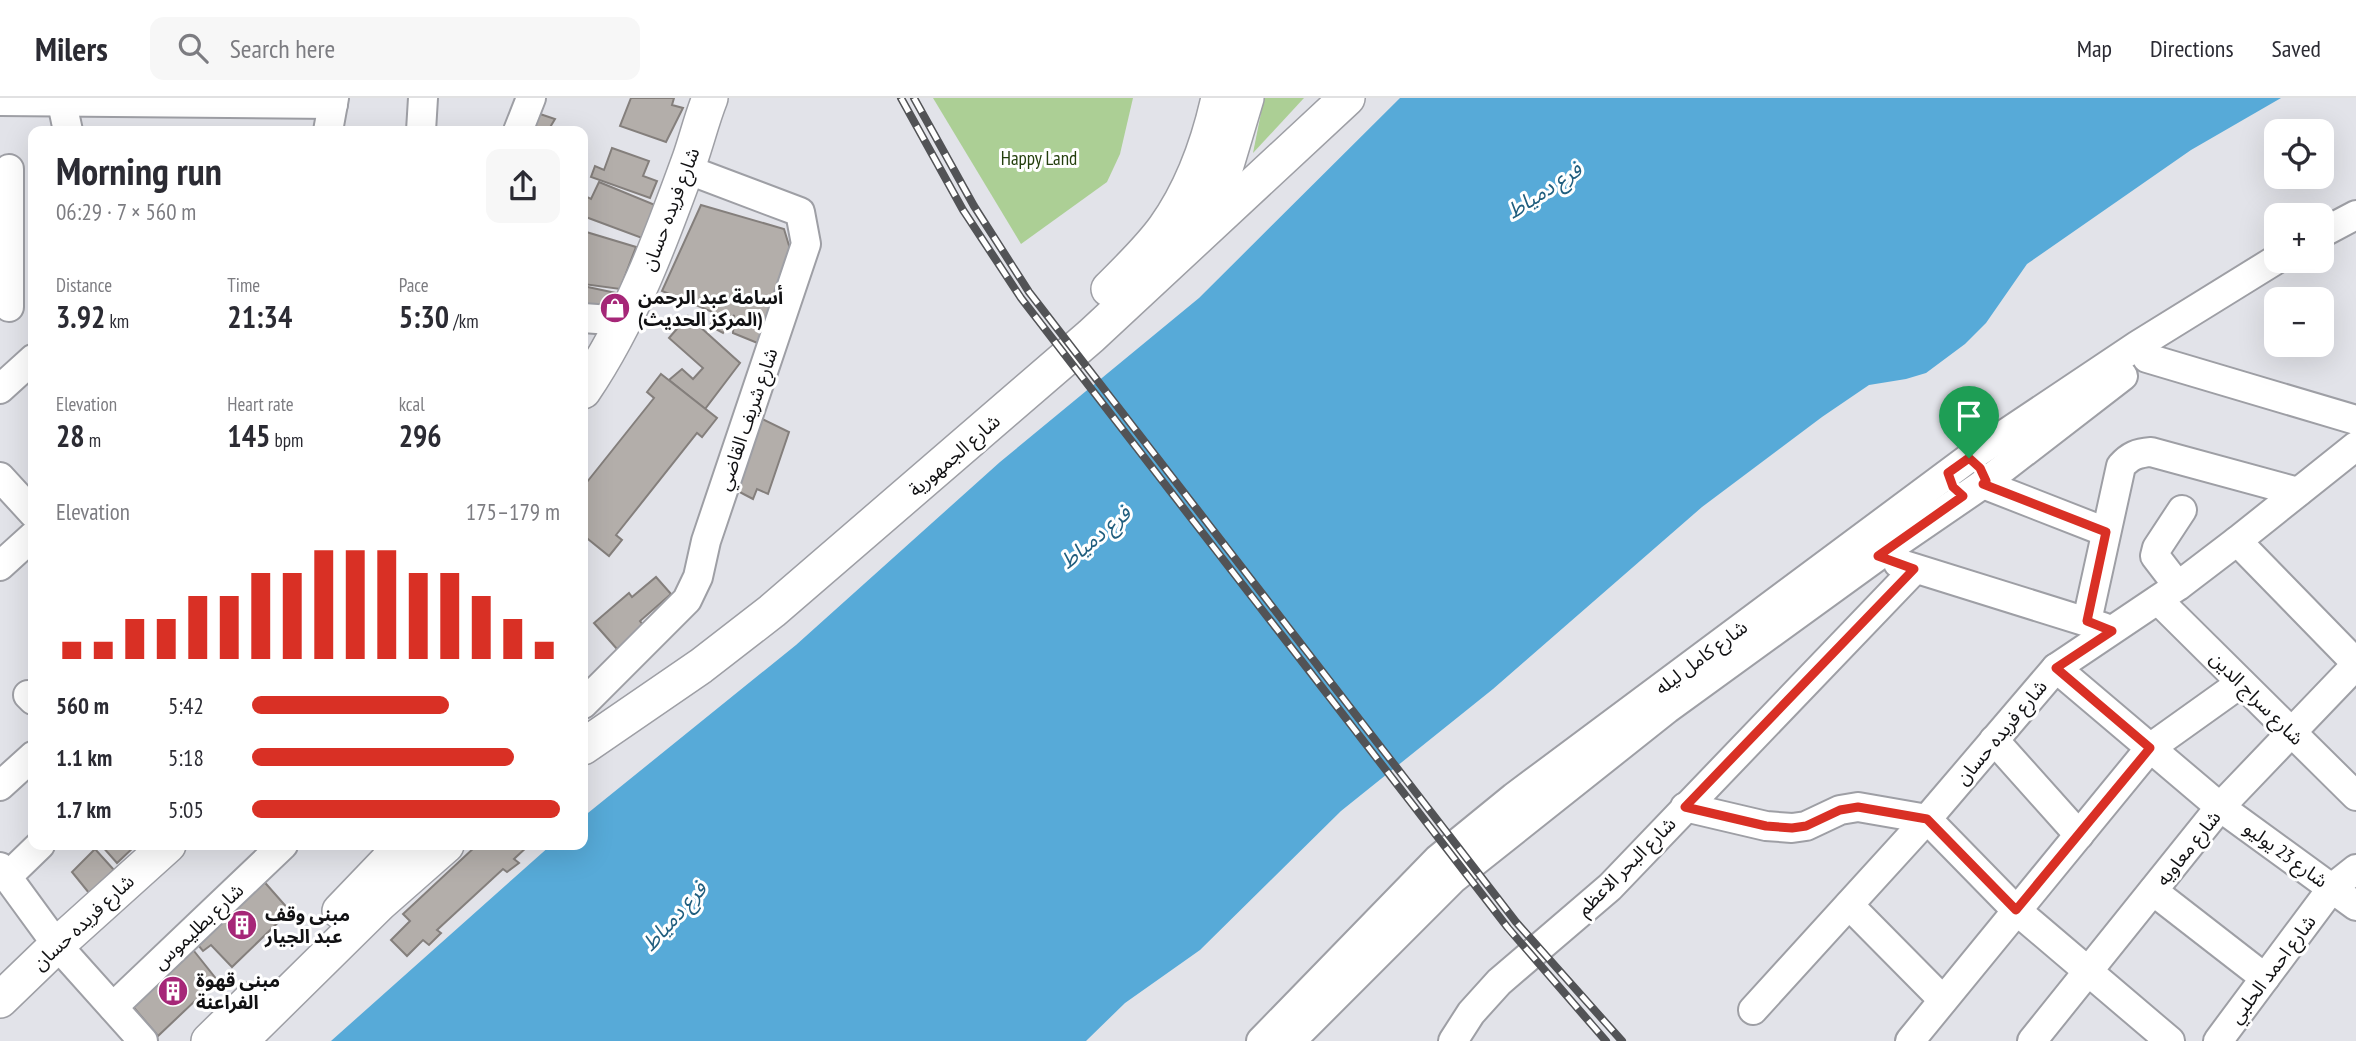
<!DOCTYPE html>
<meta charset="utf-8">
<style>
body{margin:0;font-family:"PT Sans Narrow","Noto Sans Arabic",sans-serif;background:#f7f7f7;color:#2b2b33;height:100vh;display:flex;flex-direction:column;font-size:26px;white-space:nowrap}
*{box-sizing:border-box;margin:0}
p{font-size:23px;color:#7c7c81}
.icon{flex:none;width:38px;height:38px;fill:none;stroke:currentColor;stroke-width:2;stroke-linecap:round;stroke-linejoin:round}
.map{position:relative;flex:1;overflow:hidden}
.sheet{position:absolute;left:28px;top:28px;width:560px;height:724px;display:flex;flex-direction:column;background:#fff;border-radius:14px;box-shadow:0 7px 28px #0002}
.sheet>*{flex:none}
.tools{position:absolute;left:2264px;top:21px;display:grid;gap:14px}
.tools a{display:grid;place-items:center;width:70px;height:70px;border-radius:14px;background:#fff;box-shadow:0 7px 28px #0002;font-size:35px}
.pin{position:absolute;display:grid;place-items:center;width:60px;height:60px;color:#fff;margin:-72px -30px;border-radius:50% 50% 50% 0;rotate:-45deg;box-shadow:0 0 7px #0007}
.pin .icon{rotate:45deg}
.round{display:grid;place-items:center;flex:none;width:74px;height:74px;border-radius:14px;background:#f7f7f7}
.summary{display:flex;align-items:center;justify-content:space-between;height:119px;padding:0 28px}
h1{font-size:38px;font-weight:700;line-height:52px}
.stats{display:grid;grid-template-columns:repeat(3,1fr);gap:10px;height:119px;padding:7px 28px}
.stats div{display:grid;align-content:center}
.stats b{font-size:30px;font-weight:700}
.stats small{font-size:19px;font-weight:400}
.stats p{font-size:19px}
.chart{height:196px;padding:14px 28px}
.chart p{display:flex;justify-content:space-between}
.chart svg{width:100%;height:126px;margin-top:7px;stroke:#d93025;stroke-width:6}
ul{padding:0 28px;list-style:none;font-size:23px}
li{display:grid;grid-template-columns:112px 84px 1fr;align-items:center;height:52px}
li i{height:18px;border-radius:9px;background:#d93025}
header{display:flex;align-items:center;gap:42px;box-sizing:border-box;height:98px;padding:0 35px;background:#fff;border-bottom:2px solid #e1e1e2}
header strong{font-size:33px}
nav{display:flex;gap:38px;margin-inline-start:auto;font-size:24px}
.search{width:490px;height:63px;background:#f7f7f7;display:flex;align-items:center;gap:18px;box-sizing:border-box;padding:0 24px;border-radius:14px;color:#7c7c81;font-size:26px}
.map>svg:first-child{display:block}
.green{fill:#accf95}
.water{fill:#57aad8}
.building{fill:#b3aeaa;stroke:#847f7c;stroke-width:2}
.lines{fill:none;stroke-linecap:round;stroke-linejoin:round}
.minor-casing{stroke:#9e9fa5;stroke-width:32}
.major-casing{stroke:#9e9fa5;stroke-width:38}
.minor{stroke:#fff;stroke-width:28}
.major{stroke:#fff;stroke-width:35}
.rail-casing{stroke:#525356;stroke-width:8}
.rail{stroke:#fff;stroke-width:5;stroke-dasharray:16;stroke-linecap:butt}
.route-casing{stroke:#fff;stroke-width:14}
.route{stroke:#d93025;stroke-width:9}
.labels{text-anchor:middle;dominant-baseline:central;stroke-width:6;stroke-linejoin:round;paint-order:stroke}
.park-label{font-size:19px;fill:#243f0d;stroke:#fff}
.street-label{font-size:19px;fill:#111113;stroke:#fff}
.poi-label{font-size:19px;font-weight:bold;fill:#111113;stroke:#fff;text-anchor:start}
.water-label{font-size:21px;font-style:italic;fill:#205e7e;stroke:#fff}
</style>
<header>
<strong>Milers</strong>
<div class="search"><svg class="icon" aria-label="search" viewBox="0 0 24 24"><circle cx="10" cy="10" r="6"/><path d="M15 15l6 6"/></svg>Search here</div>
<nav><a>Map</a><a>Directions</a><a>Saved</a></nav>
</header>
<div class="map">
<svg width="2356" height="943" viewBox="0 0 2356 943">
<rect width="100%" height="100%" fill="#e2e3e9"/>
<g class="green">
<polygon points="933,0 1133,0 1120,56 1107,84 1021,146"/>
<polygon points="1264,0 1304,0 1253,55"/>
</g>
<polygon class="water" points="1400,0 2281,0 2191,52 2027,166 1986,225 1965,246 1926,275 1906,281 1869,287 1822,319 1702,409 1493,591 1341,713 1200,852 1125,905 1086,943 331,943 551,747 583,747 583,719 796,547 1000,364 1199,200"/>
<g class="building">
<polygon points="631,0 674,0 672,7 683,10 666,44 620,28"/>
<polygon points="540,16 555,21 549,31 551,33 532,33"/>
<polygon points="612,50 649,63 643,78 657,83 650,100 591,79 595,68 604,72"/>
<polygon points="599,84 655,107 642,140 583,118 583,97 591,101"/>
<polygon points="701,107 784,131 794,164 765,248 733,235 734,217 723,235 710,228 715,215 662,193"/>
<polygon points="583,133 636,149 620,191 583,186"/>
<polygon points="583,188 616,195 606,222 583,220"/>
<polygon points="688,218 740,265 705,311 669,282 682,271 693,281 703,270 669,240"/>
<polygon points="661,276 717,320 702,339 697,335 616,437 622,442 609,458 583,437 583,389 654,300 647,294"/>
<polygon points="756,318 789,334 768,396 757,391 753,401 730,389"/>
<polygon points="656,479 671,496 640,523 644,528 617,551 594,525 629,495 632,499"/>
<polygon points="101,747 136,747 117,765"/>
<polygon points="477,747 529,747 514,761 519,765 507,774 503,771 437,832 441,835 429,847 423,842 407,858 391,842 410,823 403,816"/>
<polygon points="95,751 114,772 89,795 72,774"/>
<polygon points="260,779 290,813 232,869 211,847 203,853 193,841"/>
<polygon points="190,848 217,882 158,938 129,904"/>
</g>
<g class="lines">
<g class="minor-casing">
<g id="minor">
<polyline points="61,0 68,33"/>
<polyline points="0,3 333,6"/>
<polyline points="328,33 334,0"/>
<polyline points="421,33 423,0"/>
<polyline points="518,33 531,0"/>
<polyline points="9,71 9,209"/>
<polyline points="2322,135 2356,117"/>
<polyline points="583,220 624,223"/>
<polyline points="2147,260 2356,322"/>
<polyline points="0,291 33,261"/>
<polyline points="0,379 33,415"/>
<polyline points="1983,386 2106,434"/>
<polyline points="2237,443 2356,565"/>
<polyline points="1898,465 2103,529"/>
<polyline points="0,468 33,438"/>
<polyline points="2178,488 2155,458 2157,450 2182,412"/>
<polyline points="2158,502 2356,698"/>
<path d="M2087,523L2121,368C2130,358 2137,355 2151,354L2298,394"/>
<polyline points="2056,570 2220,709 2356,808"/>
<polyline points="28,597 33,602"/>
<polyline points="583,606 687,502 698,479 706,443 806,146 800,114 686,71"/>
<polyline points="1994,642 2079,737"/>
<polyline points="0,688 33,658"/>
<polyline points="1685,709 1766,728 1792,730 1806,728 1840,712 1858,709 1927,721 2016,812 2170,943"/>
<polyline points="0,769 57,847 143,943"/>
<polyline points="8,778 40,747"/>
<polyline points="2153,793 2265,880"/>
<polyline points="1849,807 1943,902"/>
<polyline points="113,909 283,747"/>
<polyline points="1753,912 1927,721 2056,570 2178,488 2237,443 2356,348"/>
<polyline points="1261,943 1438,761 1514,699 1969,360 2138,247 2277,161"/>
<polyline points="1291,943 1453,781 1667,611 1878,458 1983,386 2123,278"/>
<polyline points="1453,943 1471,915 1499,884 1610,789 1915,471"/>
<polyline points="1910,943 2150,650 2241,585"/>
<polyline points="2032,943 2220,709 2356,567"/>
<polyline points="2218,943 2332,790 2356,771"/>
</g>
</g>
<g class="major-casing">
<g id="major">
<polyline points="1201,128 1226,67 1246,0"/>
<path d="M1109,191C1128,172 1149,152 1165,130C1192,92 1209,45 1219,0"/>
<path d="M583,293C631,222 661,141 690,61C697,41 702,20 710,0"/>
<polyline points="583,649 701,568 772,513 1091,238 1347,0"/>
<polyline points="340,813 386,765 407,747"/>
<polyline points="0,902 57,847 168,747"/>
<polyline points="209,943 251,902"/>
<polyline points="240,943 380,805 446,747"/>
</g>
</g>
<use href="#minor" class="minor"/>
<use href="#major" class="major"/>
<g class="rail-casing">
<g id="rail">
<polyline points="901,0 963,112 1021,200 1508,830 1606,943"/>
<polyline points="914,0 974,108 1029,194 1516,824 1622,943"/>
</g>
</g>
<use href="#rail" class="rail"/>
</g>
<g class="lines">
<g class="route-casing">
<polygon id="route" points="1969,360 1980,370 1986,383 1983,386 2106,434 2087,523 2112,533 2056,570 2150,650 2016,812 1927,721 1858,709 1840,712 1806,728 1792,730 1766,728 1685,709 1914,471 1878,458 1963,398 1953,389 1948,375"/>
</g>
<use href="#route" class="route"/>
</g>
<defs>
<g id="shop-disc" transform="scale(1.575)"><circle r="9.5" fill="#a62778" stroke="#fff"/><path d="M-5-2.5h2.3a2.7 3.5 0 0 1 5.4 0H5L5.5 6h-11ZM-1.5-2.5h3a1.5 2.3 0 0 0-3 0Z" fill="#fff"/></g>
<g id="building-disc" transform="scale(1.575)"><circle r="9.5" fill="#a62778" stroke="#fff"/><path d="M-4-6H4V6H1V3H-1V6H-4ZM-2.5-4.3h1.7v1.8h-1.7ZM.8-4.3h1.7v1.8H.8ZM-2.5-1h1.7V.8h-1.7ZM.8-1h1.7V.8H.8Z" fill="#fff"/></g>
</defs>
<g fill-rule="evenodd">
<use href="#shop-disc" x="615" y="210"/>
<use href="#building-disc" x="242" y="827"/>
<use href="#building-disc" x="173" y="893"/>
</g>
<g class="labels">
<g class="park-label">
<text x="1039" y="60">Happy Land</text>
</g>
<g class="street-label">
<text transform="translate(670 111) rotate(-69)">شارع فريده حسان</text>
<text transform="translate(747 321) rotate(-71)">شارع شريف القاضي</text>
<text transform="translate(954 357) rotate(-41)">شارع الجمهورية</text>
<text transform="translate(1701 559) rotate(-37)">شارع كامل ليله</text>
<text transform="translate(2257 600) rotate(45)">شارع سراج الدين</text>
<text transform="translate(2001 634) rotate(-50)">شارع فريده حسان</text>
<text transform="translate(2188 750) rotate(-51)">شارع معاويه</text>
<text transform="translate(2286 756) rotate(36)">شارع 23 يوليو</text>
<text transform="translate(1626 768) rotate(-45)">شارع البحر الاعظم</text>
<text transform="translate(83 824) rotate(-43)">شارع فريده حسان</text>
<text transform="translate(198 828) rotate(-43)">شارع بطليموس</text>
<text transform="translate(2272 871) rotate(-53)">شارع احمد الحلبي</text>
</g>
<g class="poi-label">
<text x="638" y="199">أسامة عبد الرحمن<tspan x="638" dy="22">(المركز الحديث)</tspan></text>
<text x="265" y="816">مبنى وقف<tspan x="265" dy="22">عبد الجيار</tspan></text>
<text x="196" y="882">مبنى قهوة<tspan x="196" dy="22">الفراعنة</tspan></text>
</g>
<g class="water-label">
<text transform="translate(1544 92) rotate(-33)">فرع دمياط</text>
<text transform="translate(1095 439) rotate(-40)">فرع دمياط</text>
<text transform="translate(674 818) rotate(-48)">فرع دمياط</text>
</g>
</g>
</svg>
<div class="tools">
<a><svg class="icon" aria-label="locate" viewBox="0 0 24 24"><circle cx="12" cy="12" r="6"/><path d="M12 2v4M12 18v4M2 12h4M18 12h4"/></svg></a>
<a>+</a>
<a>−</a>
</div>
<div class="pin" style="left:1969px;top:360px;background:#1e9e55"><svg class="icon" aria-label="arrive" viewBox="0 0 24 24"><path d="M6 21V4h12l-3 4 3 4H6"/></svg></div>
<section class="sheet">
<div class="summary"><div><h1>Morning run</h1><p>06:29 · 7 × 560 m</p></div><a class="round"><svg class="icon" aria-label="share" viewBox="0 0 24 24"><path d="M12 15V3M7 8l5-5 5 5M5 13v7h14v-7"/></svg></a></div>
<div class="stats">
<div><p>Distance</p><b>3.92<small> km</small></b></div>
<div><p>Time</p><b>21:34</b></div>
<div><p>Pace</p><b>5:30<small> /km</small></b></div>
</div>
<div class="stats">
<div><p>Elevation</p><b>28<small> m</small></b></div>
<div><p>Heart rate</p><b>145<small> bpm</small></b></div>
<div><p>kcal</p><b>296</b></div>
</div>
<div class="chart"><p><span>Elevation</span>175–179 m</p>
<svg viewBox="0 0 160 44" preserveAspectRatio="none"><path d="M5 44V38M15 44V38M25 44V30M35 44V30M45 44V22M55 44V22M65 44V14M75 44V14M85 44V6M95 44V6M105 44V6M115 44V14M125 44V14M135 44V22M145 44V30M155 44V38"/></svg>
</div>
<ul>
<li><b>560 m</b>5:42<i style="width:64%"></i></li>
<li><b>1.1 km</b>5:18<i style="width:85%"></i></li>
<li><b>1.7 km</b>5:05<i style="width:100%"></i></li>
</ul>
</section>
</div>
